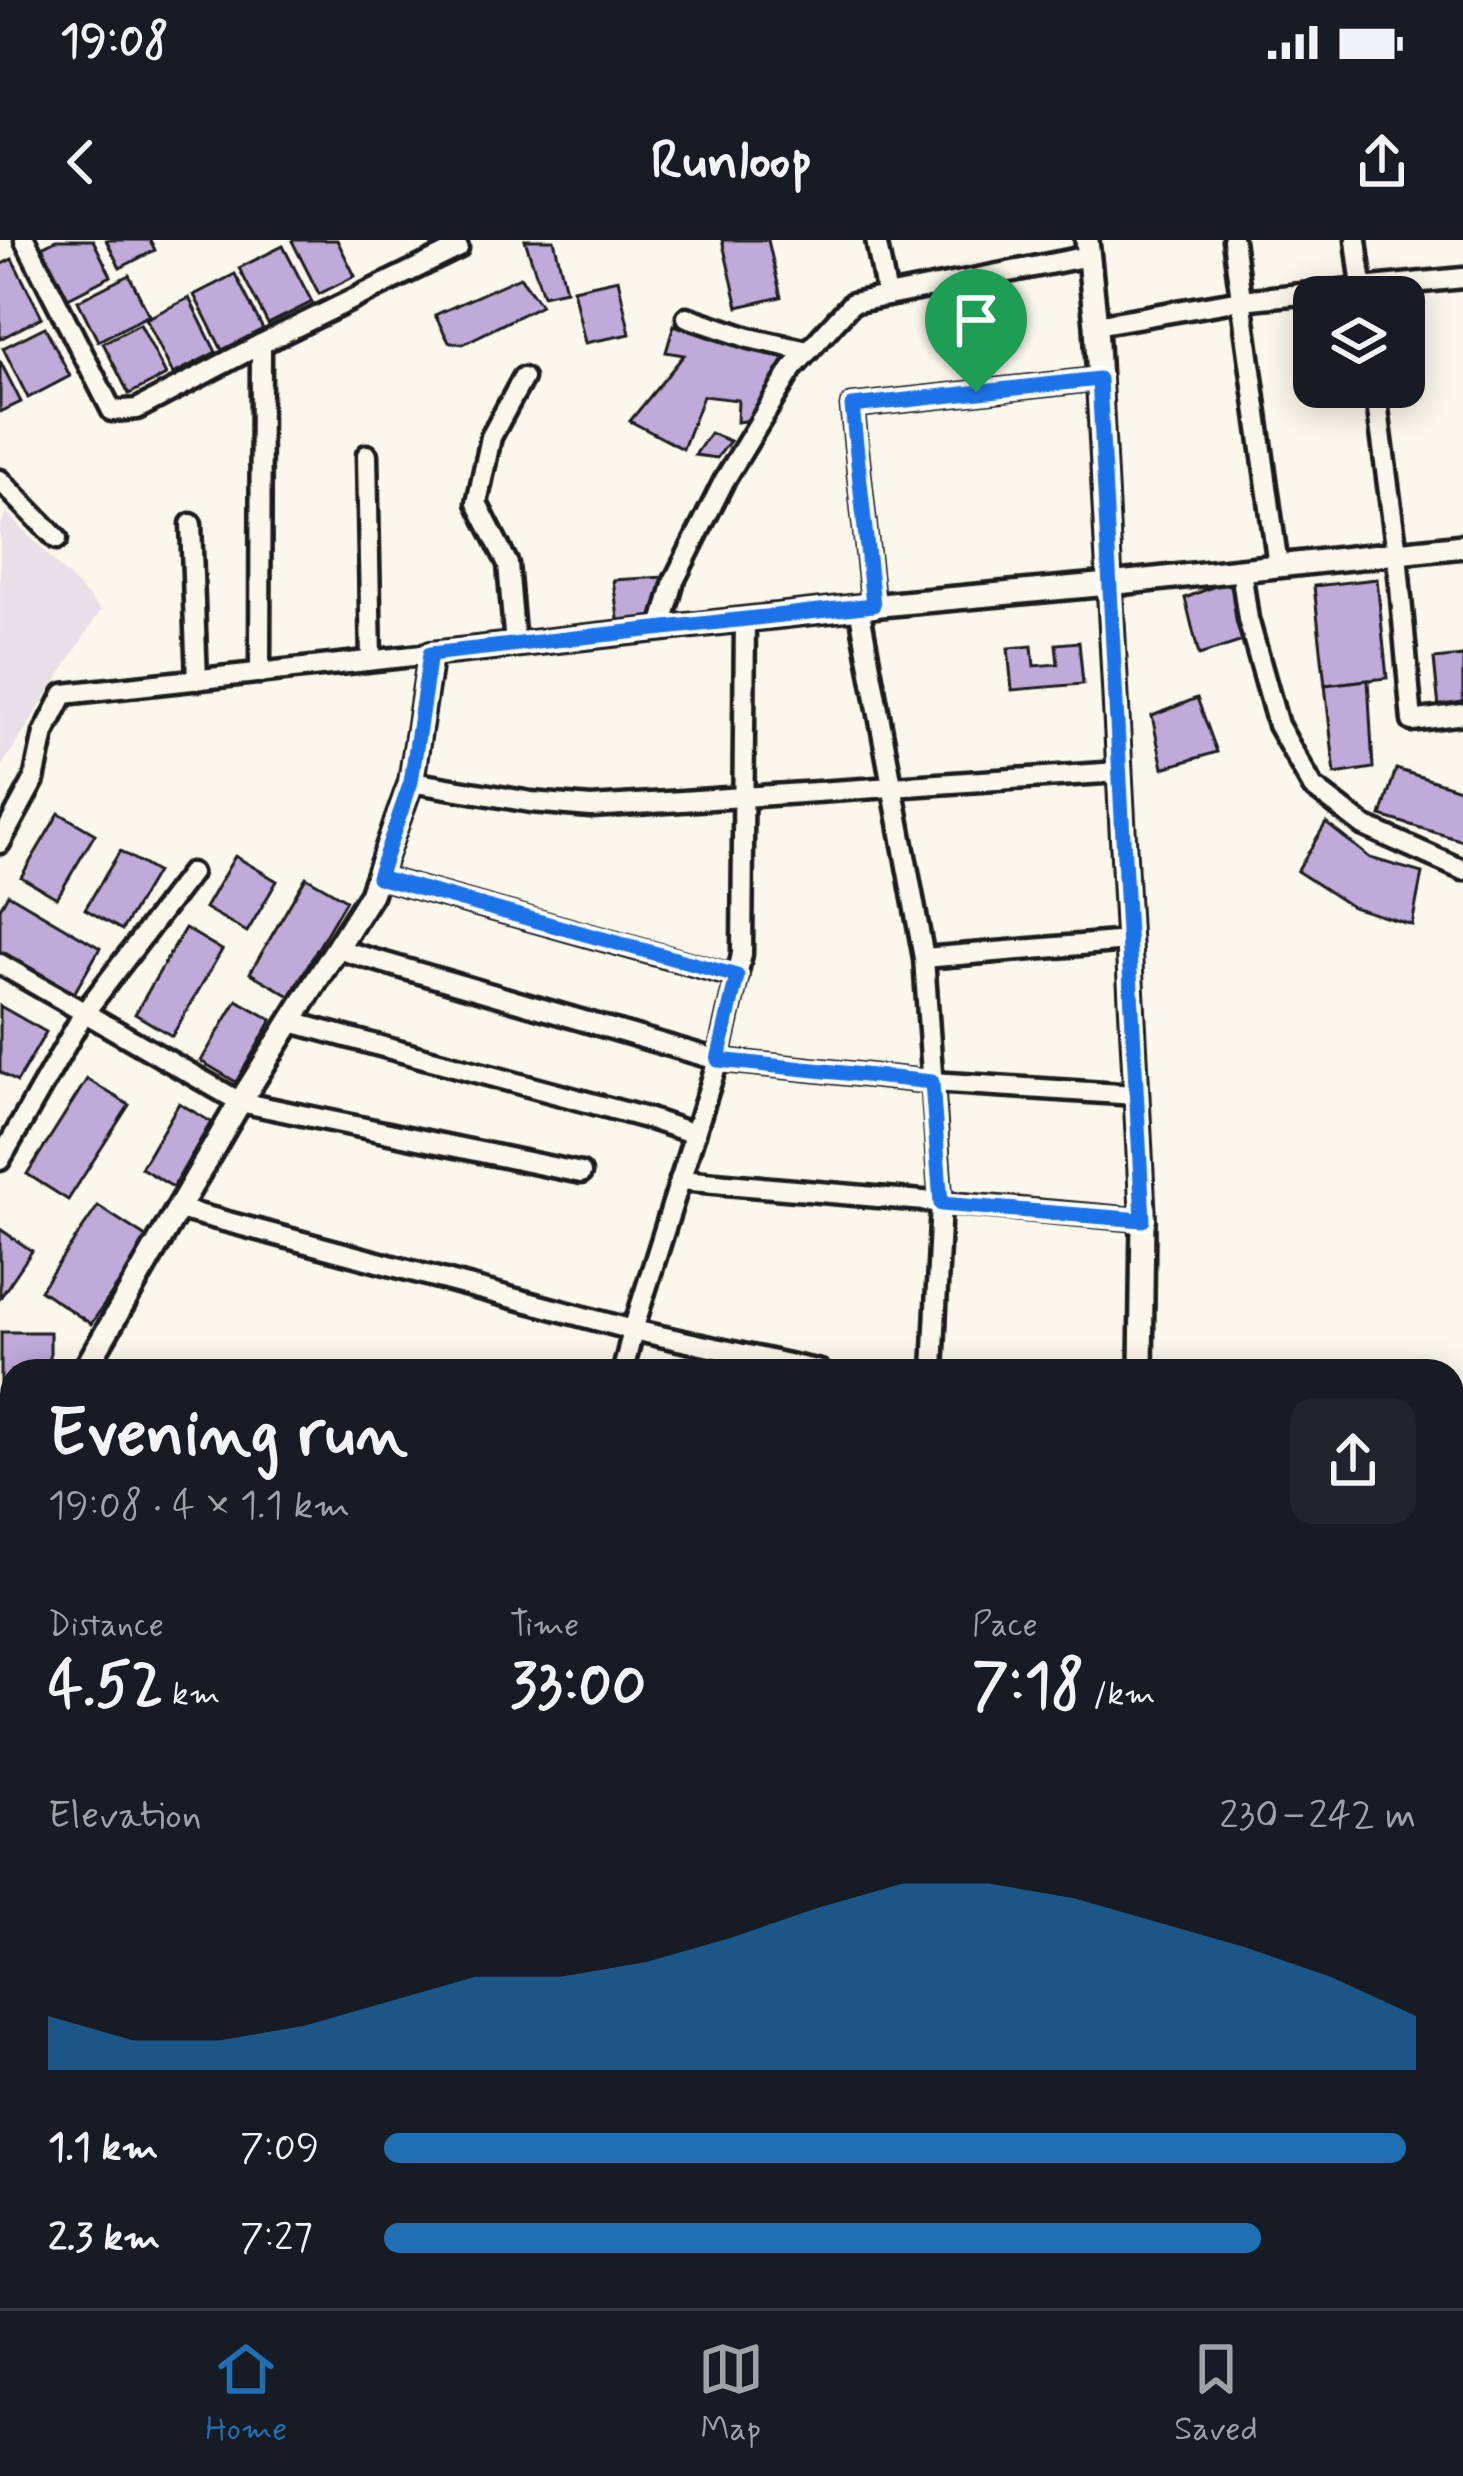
<!DOCTYPE html>
<meta charset="utf-8">
<style>
body{margin:0;font-family:Mynerve,sans-serif;background:#20242c;color:#f1f3f6;height:100vh;display:flex;flex-direction:column;font-size:45px;white-space:nowrap}
*{box-sizing:border-box;margin:0}
p{font-size:39px;color:#9ea1a6}
.icon{flex:none;width:66px;height:66px;fill:none;stroke:currentColor;stroke-width:2;stroke-linecap:round;stroke-linejoin:round}
.map{position:relative;flex:1;overflow:hidden}
.side{position:absolute;left:0px;top:1119px;width:1464px;height:951px;display:flex;flex-direction:column;background:#171b24;border-radius:36px 36px 0 0;box-shadow:0 6px 30px #0003}
.side>*{flex:none}
.controls{position:absolute;left:1293px;top:36px;display:grid;gap:24px}
.controls a{display:grid;place-items:center;width:132px;height:132px;border-radius:24px;background:#171b24;box-shadow:0 6px 30px #0003;font-size:60px}
.pin{position:absolute;display:grid;place-items:center;width:102px;height:102px;color:#fff;margin:-123px -51px;border-radius:50% 50% 50% 0;rotate:-45deg;box-shadow:0 0 12px #0007}
.pin .icon{rotate:45deg}
.round{display:grid;place-items:center;flex:none;width:126px;height:126px;border-radius:24px;background:#20242c}
.head{display:flex;align-items:center;justify-content:space-between;height:204px;padding:0 48px}
h1{font-size:66px;font-weight:700;line-height:90px}
.figures{display:grid;grid-template-columns:repeat(3,1fr);gap:18px;height:204px;padding:12px 48px}
.figures div{display:grid;align-content:center}
.figures b{font-size:60px;font-weight:700}
.figures small{font-size:33px;font-weight:400}
.figures p{font-size:33px}
.chart{height:336px;padding:24px 48px}
.chart p{display:flex;justify-content:space-between}
.chart svg{width:100%;height:216px;margin-top:12px;fill:#1f6fb2;opacity:.7}
ul{padding:0 48px;list-style:none;font-size:39px}
li{display:grid;grid-template-columns:192px 144px 1fr;align-items:center;height:90px}
li i{height:30px;border-radius:15px;background:#1f6fb2}
.status{display:flex;justify-content:space-between;align-items:center;height:84px;padding:0 60px;background:#171b24;direction:ltr}
.status svg{height:33px;fill:currentColor}
header{display:flex;justify-content:space-between;align-items:center;height:156px;padding:0 48px;background:#171b24;font-size:54px;font-weight:700}
.tab-bar{display:flex;justify-content:space-around;align-items:center;height:168px;border-top:3px solid #363941;background:#171b24;font-size:33px;color:#9ea1a6}
.tab-bar a{display:grid;justify-items:center;gap:6px}
.tab-bar .on{color:#1f6fb2}
.map>svg:first-child{display:block}
.built{fill:#e9e0e7}
.building{fill:#bfabda;stroke:#1c1c1c;stroke-width:3}
.lines{fill:none;stroke-linecap:round;stroke-linejoin:round}
.service-casing{stroke:#1c1c1c;stroke-width:18}
.minor-casing{stroke:#1c1c1c;stroke-width:27}
.tertiary-casing{stroke:#1c1c1c;stroke-width:30}
.primary-casing{stroke:#1c1c1c;stroke-width:36}
.service{stroke:#fbf7ec;stroke-width:9}
.minor{stroke:#fbf7ec;stroke-width:18}
.tertiary{stroke:#fbf7ec;stroke-width:21}
.primary{stroke:#fbf7ec;stroke-width:27}
.route-casing{stroke:#fff;stroke-width:24}
.route{stroke:#1a73e8;stroke-width:15}
</style>
<div class="status"><b>19:08</b><svg viewBox="0 0 49 12"><path d="M0 12V9h3v3zM5 12V6h3v6zM10 12V3h3v9zM15 12V0h3v12zM26 1h20v11H26zM47 4h2v5h-2z"/></svg></div>
<header><svg class="icon" aria-label="back" viewBox="0 0 24 24"><path d="M15 5l-7 7 7 7"/></svg>Runloop<svg class="icon" aria-label="share" viewBox="0 0 24 24"><path d="M12 15V3M7 8l5-5 5 5M5 13v7h14v-7"/></svg></header>
<div class="map">
<svg width="1463" height="2068" viewBox="0 0 1463 2068">
<rect width="100%" height="100%" fill="#fbf7ec"/>
<filter id="ink" filterUnits="userSpaceOnUse"><feTurbulence type="fractalNoise" baseFrequency=".00833" numOctaves="2"/><feDisplacementMap in="SourceGraphic" scale="24" xChannelSelector="R" yChannelSelector="G"/><feConvolveMatrix kernelMatrix="1 2 1 2 8 2 1 2 1" color-interpolation-filters="sRGB"/></filter>
<g filter="url(#ink)">
<polygon class="built" points="7,273 101,370 0,529 0,285"/>
<g class="building">
<polygon points="56,0 93,0 111,36 68,58 42,7"/>
<polygon points="106,0 150,0 155,10 120,28"/>
<polygon points="294,0 337,0 355,36 319,54 292,1"/>
<polygon points="525,0 554,0 566,50 543,55"/>
<polygon points="722,0 768,0 781,57 738,67"/>
<polygon points="283,6 312,62 268,84 239,28"/>
<polygon points="12,19 42,77 0,99 0,25"/>
<polygon points="235,34 263,89 222,110 194,55"/>
<polygon points="129,35 149,75 98,101 78,61"/>
<polygon points="520,37 541,65 463,104 449,102 435,75"/>
<polygon points="618,39 630,94 585,103 573,49"/>
<polygon points="189,58 216,112 173,134 146,79"/>
<polygon points="140,84 166,135 129,154 103,103"/>
<polygon points="674,85 719,101 791,115 751,180 737,182 738,160 703,156 683,209 630,181 684,115 666,112"/>
<polygon points="45,87 70,136 28,158 3,108"/>
<polygon points="0,121 21,162 0,172"/>
<polygon points="710,193 730,201 717,218 695,215"/>
<polygon points="664,337 662,384 619,386 613,340"/>
<polygon points="1377,339 1387,438 1325,445 1314,346"/>
<polygon points="1230,340 1243,401 1199,415 1185,358"/>
<polygon points="1079,402 1083,444 1012,450 1008,408 1032,406 1034,426 1058,424 1056,404"/>
<polygon points="1463,416 1463,465 1439,468 1434,419"/>
<polygon points="1368,440 1373,528 1335,534 1325,445"/>
<polygon points="1197,458 1217,512 1163,528 1152,476"/>
<polygon points="1396,529 1463,550 1463,601 1381,576"/>
<polygon points="59,573 95,594 57,658 21,637"/>
<polygon points="1326,583 1370,618 1422,633 1412,685 1352,667 1297,631"/>
<polygon points="120,611 156,632 122,690 85,669"/>
<polygon points="235,616 277,641 247,692 205,668"/>
<polygon points="306,637 346,660 290,756 250,733"/>
<polygon points="8,654 100,708 72,757 0,715 0,668"/>
<polygon points="185,688 222,710 172,796 135,774"/>
<polygon points="237,760 272,780 236,842 201,821"/>
<polygon points="0,766 46,792 17,842 0,832"/>
<polygon points="87,839 129,865 68,960 27,934"/>
<polygon points="179,863 211,882 173,947 141,928"/>
<polygon points="98,966 149,999 91,1084 40,1050"/>
<polygon points="0,989 32,1011 0,1058"/>
<polygon points="1,1092 50,1092 50,1131 12,1131 12,1142 1,1142"/>
<rect x="2" y="1160" width="10" height="43"/>
<rect x="0" y="1222" width="12" height="47"/>
<rect x="0" y="1292" width="12" height="47"/>
<rect x="0" y="1347" width="12" height="61"/>
<rect x="0" y="1418" width="12" height="53"/>
</g>
<g class="lines">
<g class="service-casing">
<polyline id="service" points="57,2068 65,2058"/>
</g>
<g class="minor-casing">
<g id="minor">
<polyline points="25,0 112,171 137,169 261,104 458,8"/>
<polyline points="876,0 887,56"/>
<polyline points="1233,0 1278,326"/>
<polyline points="1356,0 1363,55"/>
<polyline points="687,77 749,98 808,111"/>
<polyline points="1096,85 1241,60 1463,38"/>
<polyline points="1375,147 1397,313 1412,481 1463,474"/>
<polyline points="367,215 371,420"/>
<polyline points="0,240 57,299"/>
<polyline points="191,284 197,440"/>
<polyline points="1241,330 1248,379 1278,485 1313,547 1364,586 1463,630"/>
<polyline points="873,365 852,166 1099,139"/>
<polyline points="859,367 924,718 941,963 933,1131"/>
<polyline points="661,388 674,341 724,241 792,129 852,63 1089,16"/>
<polyline points="515,405 508,324 477,263 491,197 523,138"/>
<polyline points="260,433 261,104"/>
<polyline points="411,542 531,562 591,567 1119,532"/>
<polyline points="0,603 34,540 44,493 64,454 431,414"/>
<polyline points="378,637 737,737"/>
<polyline points="337,709 718,820 932,842 1136,855"/>
<polyline points="924,718 1128,701"/>
<polyline points="0,724 240,862 581,933"/>
<polyline points="291,782 650,879 695,894"/>
<polyline points="0,920 84,773 191,633"/>
<polyline points="680,940 1143,980"/>
<polyline points="179,969 633,1090 820,1131"/>
<polyline points="623,1131 633,1090 718,820 742,714 745,379"/>
<polyline points="1452,1225 1463,1226"/>
<polyline points="0,1513 12,1514"/>
<polyline points="0,1801 12,1799"/>
</g>
</g>
<g class="tertiary-casing">
<g id="tertiary">
<polyline points="1087,0 1096,85 1143,980 1141,1131"/>
<polyline points="84,1131 240,862 371,654 411,542 431,414 859,367 1109,344 1463,306"/>
</g>
</g>
<g class="primary-casing">
<g id="primary">
<polyline points="1452,1864 1463,1848"/>
<polyline points="0,1900 12,1898"/>
<polyline points="1452,1920 1463,1904"/>
<polyline points="0,1932 12,1929"/>
<polyline points="759,2058 775,2068"/>
<polyline points="840,2058 870,2068"/>
<polyline points="1169,2068 1205,2058"/>
<polyline points="1255,2068 1276,2058"/>
</g>
</g>
<use href="#service" class="service"/>
<use href="#minor" class="minor"/>
<use href="#tertiary" class="tertiary"/>
<use href="#primary" class="primary"/>
</g>
</g>
<g class="lines" filter="url(#ink)">
<g class="route-casing">
<polygon id="route" points="1099,139 1143,980 941,964 932,842 718,820 737,736 378,637 411,542 430,414 873,365 852,166"/>
</g>
<use href="#route" class="route"/>
</g>
</svg>
<div class="controls">
<a><svg class="icon" aria-label="layers" viewBox="0 0 24 24"><path d="M12 4l9 5-9 5-9-5zM3 14l9 5 9-5"/></svg></a>
</div>
<div class="pin" style="left:976px;top:152px;background:#1e9e55"><svg class="icon" aria-label="arrive" viewBox="0 0 24 24"><path d="M6 21V4h12l-3 4 3 4H6"/></svg></div>
<section class="side">
<div class="head"><div><h1>Evening run</h1><p>19:08 · 4 × 1.1 km</p></div><a class="round"><svg class="icon" aria-label="share" viewBox="0 0 24 24"><path d="M12 15V3M7 8l5-5 5 5M5 13v7h14v-7"/></svg></a></div>
<div class="figures">
<div><p>Distance</p><b>4.52<small> km</small></b></div>
<div><p>Time</p><b>33:00</b></div>
<div><p>Pace</p><b>7:18<small> /km</small></b></div>
</div>
<div class="chart"><p><span>Elevation</span>230–242 m</p>
<svg viewBox="0 0 160 44" preserveAspectRatio="none"><path d="M0 44V33L10 38L20 38L30 35L40 30L50 25L60 25L70 22L80 17L90 11L100 6L110 6L120 9L130 14L140 19L150 25L160 33V44z"/></svg>
</div>
<ul>
<li><b>1.1 km</b>7:09<i style="width:99%"></i></li>
<li><b>2.3 km</b>7:27<i style="width:85%"></i></li>
</ul>
</section>
</div>
<nav class="tab-bar">
<a class="on"><svg class="icon" aria-label="home" viewBox="0 0 24 24"><path d="M3 11l9-7 9 7M6 9v11h12V9"/></svg>Home</a>
<a><svg class="icon" aria-label="map" viewBox="0 0 24 24"><path d="M3 6l6-2 6 2 6-2v14l-6 2-6-2-6 2zM9 4v14M15 6v14"/></svg>Map</a>
<a><svg class="icon" aria-label="saved" viewBox="0 0 24 24"><path d="M7 4h10v16l-5-4-5 4z"/></svg>Saved</a>
</nav>
